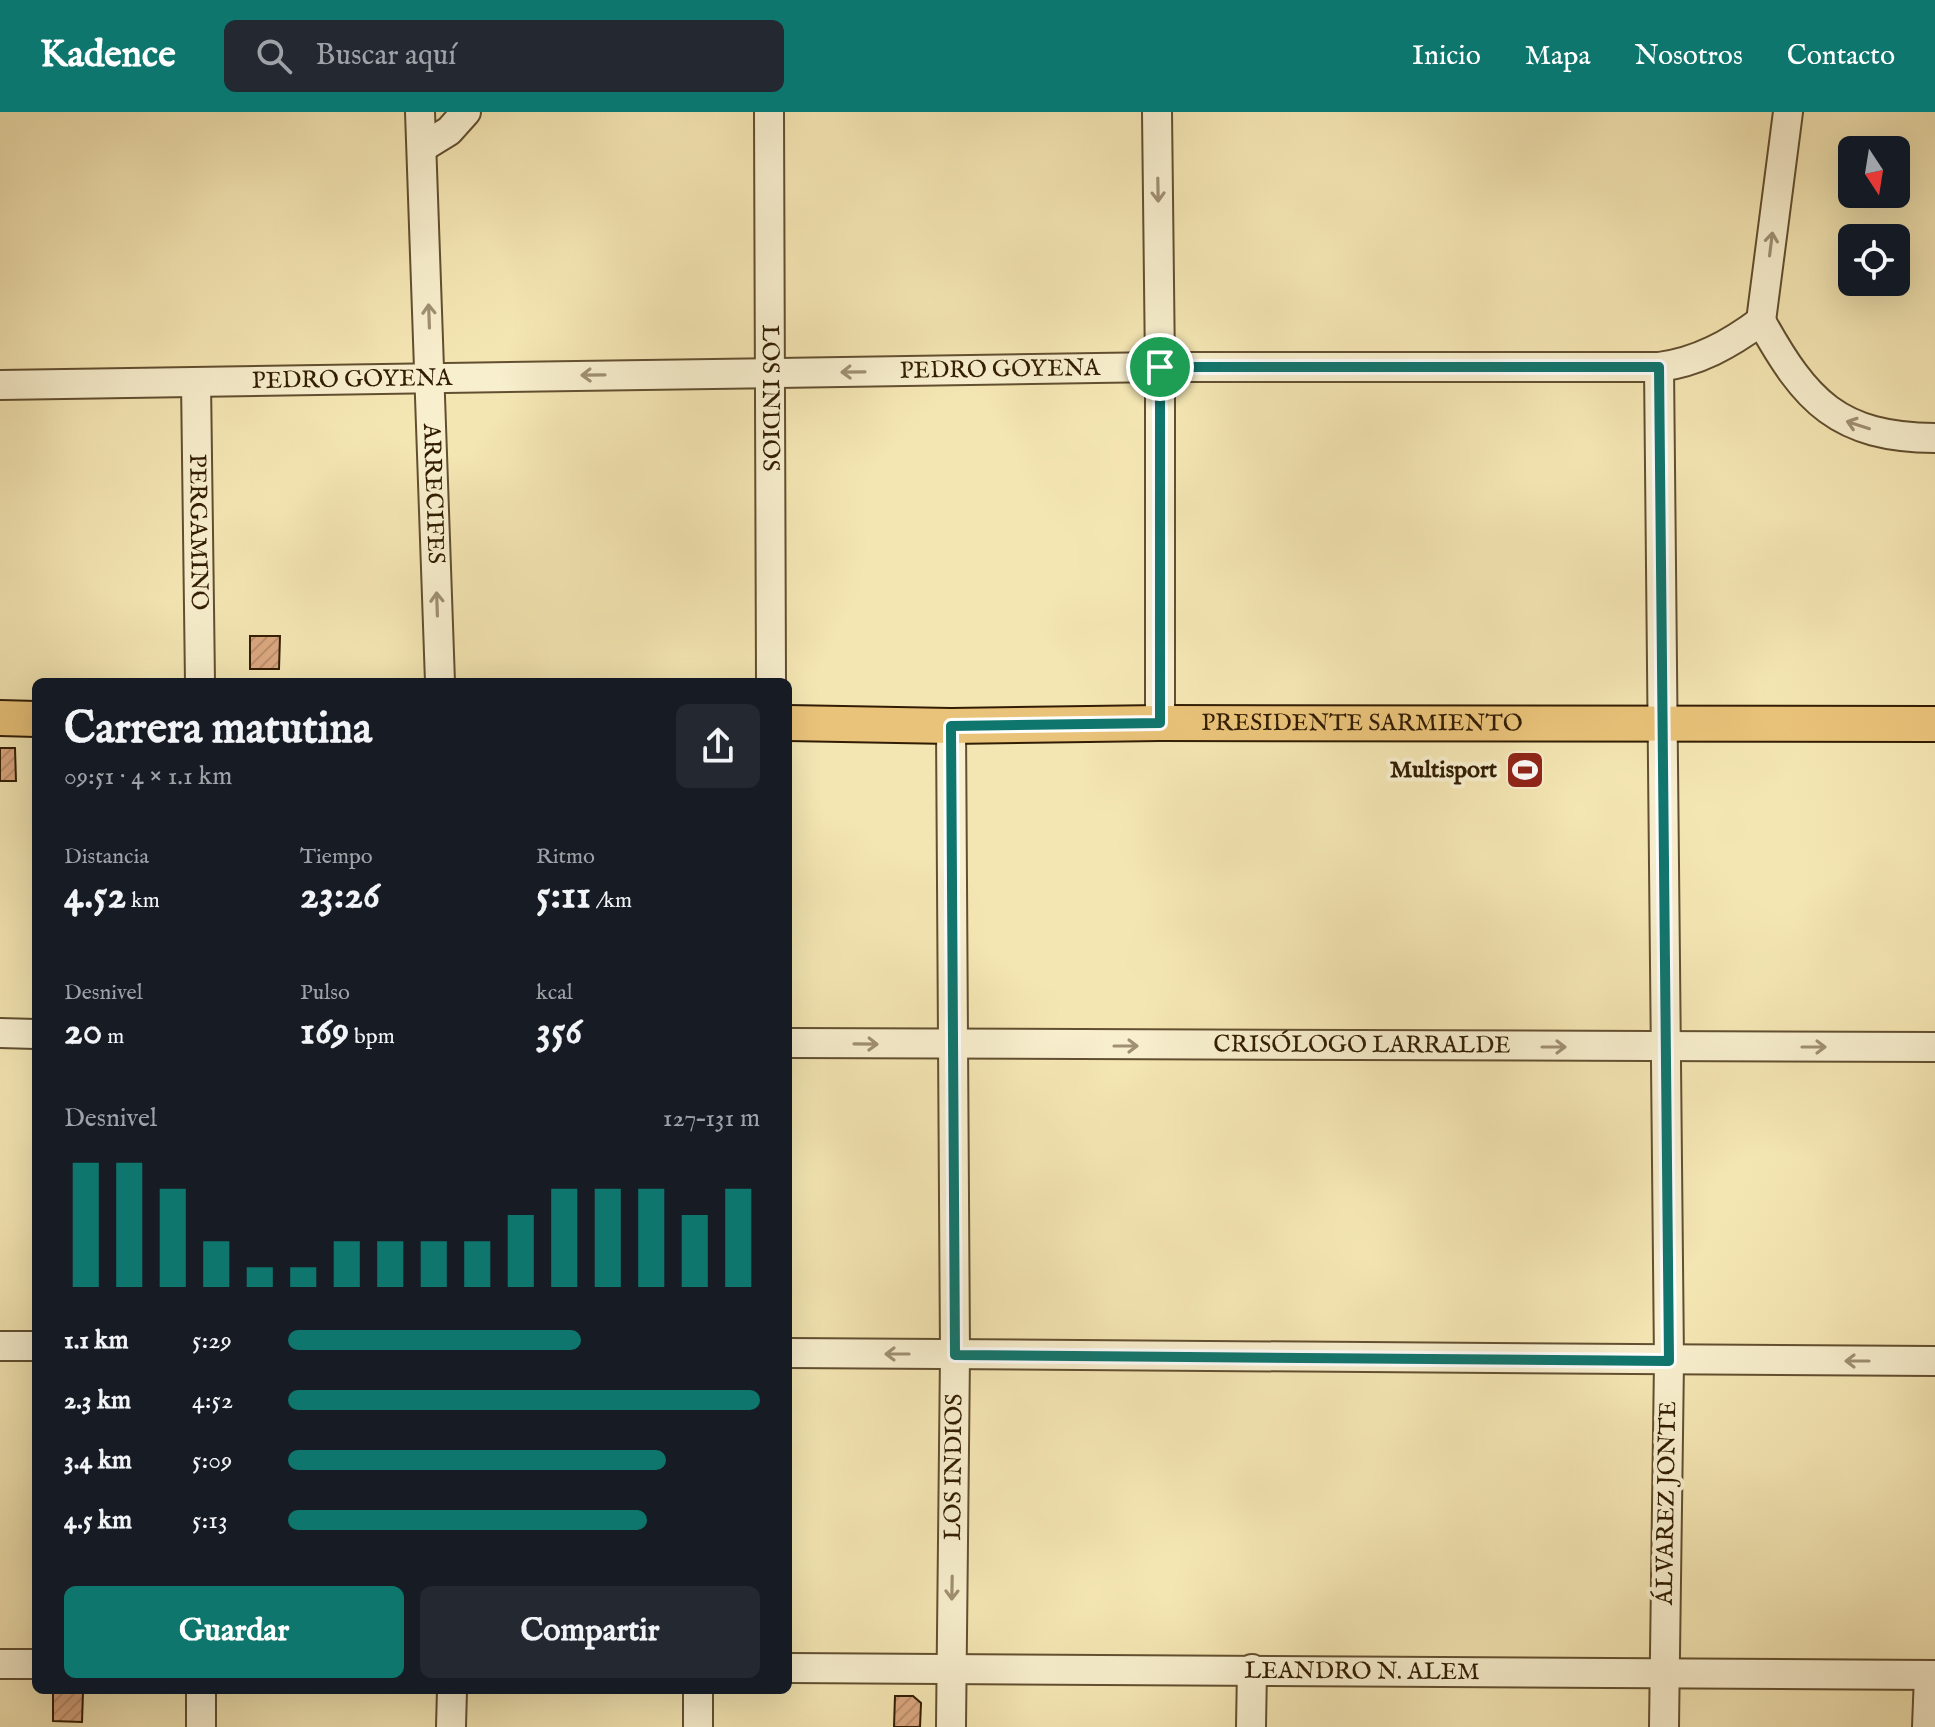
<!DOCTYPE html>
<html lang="es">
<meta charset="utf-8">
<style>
body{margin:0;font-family:"IM FELL English",serif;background:#242831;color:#f1f3f6;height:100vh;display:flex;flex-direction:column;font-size:30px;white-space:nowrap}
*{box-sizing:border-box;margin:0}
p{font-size:26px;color:#9ea1a6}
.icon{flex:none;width:44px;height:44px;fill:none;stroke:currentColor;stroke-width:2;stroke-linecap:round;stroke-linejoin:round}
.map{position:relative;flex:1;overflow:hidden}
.drawer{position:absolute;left:32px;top:566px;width:760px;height:1016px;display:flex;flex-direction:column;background:#171b24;border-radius:12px;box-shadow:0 8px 32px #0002}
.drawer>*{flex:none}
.needle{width:52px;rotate:168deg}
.buttons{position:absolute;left:1838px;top:24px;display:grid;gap:16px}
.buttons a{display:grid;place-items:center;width:72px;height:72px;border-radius:12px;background:#171b24;box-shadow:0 8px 32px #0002;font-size:40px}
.pin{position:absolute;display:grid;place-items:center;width:68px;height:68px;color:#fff;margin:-34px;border:4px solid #fff;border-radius:50%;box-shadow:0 2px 8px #0007}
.round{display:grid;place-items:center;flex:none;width:84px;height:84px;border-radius:12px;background:#242831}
.headline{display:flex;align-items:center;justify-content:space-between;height:136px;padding:0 32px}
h1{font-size:44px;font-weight:700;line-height:60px}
.metrics{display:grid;grid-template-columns:repeat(3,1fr);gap:12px;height:136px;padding:8px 32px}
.metrics div{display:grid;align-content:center}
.metrics b{font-size:40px;font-weight:700}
.metrics small{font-size:22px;font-weight:400}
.metrics p{font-size:22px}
.chart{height:224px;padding:16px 32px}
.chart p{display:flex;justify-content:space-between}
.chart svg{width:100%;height:144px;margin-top:8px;stroke:#0f766e;stroke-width:6}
.button{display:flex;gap:16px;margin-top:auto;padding:16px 32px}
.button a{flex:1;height:92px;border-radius:12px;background:#0f766e;color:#fff;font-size:32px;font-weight:700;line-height:92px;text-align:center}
.button a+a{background:#242831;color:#f1f3f6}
ul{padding:0 32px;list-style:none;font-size:26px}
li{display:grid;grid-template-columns:128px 96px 1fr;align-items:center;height:60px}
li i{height:20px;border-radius:10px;background:#0f766e}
header{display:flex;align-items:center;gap:48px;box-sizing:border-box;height:112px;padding:0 40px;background:#0f766e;color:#fff}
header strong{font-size:38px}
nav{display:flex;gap:44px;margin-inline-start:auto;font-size:28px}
.search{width:560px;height:72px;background:#242831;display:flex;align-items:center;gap:20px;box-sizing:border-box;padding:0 28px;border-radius:12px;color:#9ea1a6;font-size:30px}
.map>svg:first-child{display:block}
.building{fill:url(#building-hatch);stroke:#321d04;stroke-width:2}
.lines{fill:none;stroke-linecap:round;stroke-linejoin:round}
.minor-casing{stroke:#624f30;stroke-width:32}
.major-casing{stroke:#321d04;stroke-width:38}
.minor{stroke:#f8efce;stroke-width:28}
.major{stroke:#eac37a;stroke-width:34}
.oneway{stroke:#9f9073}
.route-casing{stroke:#fff;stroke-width:16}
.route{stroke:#0f766e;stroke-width:10}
.labels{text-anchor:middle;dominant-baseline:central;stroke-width:8;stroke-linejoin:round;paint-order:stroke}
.street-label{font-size:24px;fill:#321d04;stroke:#f8efce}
.poi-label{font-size:24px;font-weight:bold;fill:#321d04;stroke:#f8efce;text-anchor:end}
</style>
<header>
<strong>Kadence</strong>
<div class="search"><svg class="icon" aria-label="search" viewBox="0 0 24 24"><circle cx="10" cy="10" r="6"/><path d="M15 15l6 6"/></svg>Buscar aquí</div>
<nav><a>Inicio</a><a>Mapa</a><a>Nosotros</a><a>Contacto</a></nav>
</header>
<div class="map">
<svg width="1935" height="1615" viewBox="0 0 1935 1615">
<defs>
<pattern id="building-hatch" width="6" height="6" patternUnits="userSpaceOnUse" patternTransform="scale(2)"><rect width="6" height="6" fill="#dba780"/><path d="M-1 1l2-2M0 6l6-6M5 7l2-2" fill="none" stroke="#bc8f6d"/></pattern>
</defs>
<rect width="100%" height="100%" fill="#f4e6b3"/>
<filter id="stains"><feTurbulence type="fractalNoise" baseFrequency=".0025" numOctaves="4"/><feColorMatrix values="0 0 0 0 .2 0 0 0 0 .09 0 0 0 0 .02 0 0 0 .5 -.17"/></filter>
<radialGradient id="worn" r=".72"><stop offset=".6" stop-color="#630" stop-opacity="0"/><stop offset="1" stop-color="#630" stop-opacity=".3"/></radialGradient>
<g class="building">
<polygon points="250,524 280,524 279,557 250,557"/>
<polygon points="0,636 15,636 16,669 0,669"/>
<polygon points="53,1580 83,1580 82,1610 53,1609"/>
<polygon points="895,1584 913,1584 921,1591 920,1615 894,1615"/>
</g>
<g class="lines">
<g class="minor-casing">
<g id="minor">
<path id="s1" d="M420,0L440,570"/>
<path id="s2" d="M769,0L771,570"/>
<polyline points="1157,0 1160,255 1160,611"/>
<polyline points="423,35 449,19 466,0"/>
<path d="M1761,209C1806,290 1838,325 1935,326"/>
<polyline points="1761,209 1788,0"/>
<polyline points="1659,255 1669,1249 1664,1615"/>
<path id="s3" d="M196,270L200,570"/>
<path id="s4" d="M0,273L1160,255H1659C1698,250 1730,232 1761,209"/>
<polyline points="0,921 36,922"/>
<path id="s5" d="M788,931L1935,935"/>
<polyline points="0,1234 36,1234"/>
<polyline points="788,1241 1935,1249"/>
<polyline points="0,1552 36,1552"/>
<path id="s6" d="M788,1556L1935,1563"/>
<polyline points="201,1615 201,1578"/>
<polyline points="451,1615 452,1578"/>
<polyline points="698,1615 698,1578"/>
<path id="s7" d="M951,1615L955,1243L951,614"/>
<polyline points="1251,1615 1252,1557"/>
<polyline points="1927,1615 1929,1563"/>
</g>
</g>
<g class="major-casing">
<g id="major">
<polyline points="0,606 36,607"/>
<path id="s8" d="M788,611L951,614L1160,611L1935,612"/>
</g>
</g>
<use href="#minor" class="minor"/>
<use href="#major" class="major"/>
</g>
<defs><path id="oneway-shaft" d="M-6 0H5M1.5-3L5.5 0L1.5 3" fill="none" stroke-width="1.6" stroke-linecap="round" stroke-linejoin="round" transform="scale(2)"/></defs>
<g class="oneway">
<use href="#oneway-shaft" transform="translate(1158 78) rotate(89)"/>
<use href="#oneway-shaft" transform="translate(1771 132) rotate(-83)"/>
<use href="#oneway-shaft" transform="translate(429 204) rotate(-92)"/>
<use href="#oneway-shaft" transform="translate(853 260) rotate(179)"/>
<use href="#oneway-shaft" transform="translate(593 263) rotate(179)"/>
<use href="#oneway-shaft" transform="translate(1858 313) rotate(-162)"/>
<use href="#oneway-shaft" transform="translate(437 492) rotate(-92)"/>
<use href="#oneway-shaft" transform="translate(866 932) rotate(1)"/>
<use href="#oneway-shaft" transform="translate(1126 934)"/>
<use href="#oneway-shaft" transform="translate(1554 935)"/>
<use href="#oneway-shaft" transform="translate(1814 935)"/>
<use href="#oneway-shaft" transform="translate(897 1242) rotate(-180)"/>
<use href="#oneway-shaft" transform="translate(1857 1249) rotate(180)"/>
<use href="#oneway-shaft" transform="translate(952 1476) rotate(91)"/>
</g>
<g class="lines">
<g class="route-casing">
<polygon id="route" points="1160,255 1659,255 1669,1249 955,1243 951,614 1160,611"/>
</g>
<use href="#route" class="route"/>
</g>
<defs>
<g id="stadium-square" transform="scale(2)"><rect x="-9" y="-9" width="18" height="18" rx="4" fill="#8f2418" stroke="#f8efce"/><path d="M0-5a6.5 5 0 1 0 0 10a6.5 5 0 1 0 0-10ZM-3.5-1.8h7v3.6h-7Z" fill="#fff"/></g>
</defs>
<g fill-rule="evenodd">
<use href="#stadium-square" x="1525" y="658"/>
</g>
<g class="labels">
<g class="street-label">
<text stroke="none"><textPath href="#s4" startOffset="1000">PEDRO GOYENA</textPath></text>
<text stroke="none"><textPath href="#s4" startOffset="352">PEDRO GOYENA</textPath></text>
<text stroke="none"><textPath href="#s2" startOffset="286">LOS INDIOS</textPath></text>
<text stroke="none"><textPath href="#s1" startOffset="382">ARRECIFES</textPath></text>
<text stroke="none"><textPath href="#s3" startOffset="150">PERGAMINO</textPath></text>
<text stroke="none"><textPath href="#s8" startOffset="574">PRESIDENTE SARMIENTO</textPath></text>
<text stroke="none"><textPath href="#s5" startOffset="574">CRISÓLOGO LARRALDE</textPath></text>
<text stroke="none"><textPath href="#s7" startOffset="260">LOS INDIOS</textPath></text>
<text transform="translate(1667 1391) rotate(-89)">ÁLVAREZ JONTE</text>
<text stroke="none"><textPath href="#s6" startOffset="574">LEANDRO N. ALEM</textPath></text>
</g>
<g class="poi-label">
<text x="1497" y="658">Multisport</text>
</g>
</g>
<rect width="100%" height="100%" filter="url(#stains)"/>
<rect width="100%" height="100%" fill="url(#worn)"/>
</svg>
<div class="buttons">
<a><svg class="needle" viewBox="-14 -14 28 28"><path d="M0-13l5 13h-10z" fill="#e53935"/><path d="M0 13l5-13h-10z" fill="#9ea1a6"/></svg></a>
<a><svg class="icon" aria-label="locate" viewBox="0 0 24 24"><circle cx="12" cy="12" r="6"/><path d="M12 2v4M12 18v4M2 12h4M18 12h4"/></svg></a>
</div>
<div class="pin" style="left:1160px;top:255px;background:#1e9e55"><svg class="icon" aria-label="arrive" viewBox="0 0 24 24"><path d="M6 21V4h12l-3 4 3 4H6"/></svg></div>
<section class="drawer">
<div class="headline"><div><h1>Carrera matutina</h1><p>09:51 · 4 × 1.1 km</p></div><a class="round"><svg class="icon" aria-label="share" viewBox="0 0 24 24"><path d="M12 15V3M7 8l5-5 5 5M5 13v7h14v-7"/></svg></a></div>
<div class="metrics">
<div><p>Distancia</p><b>4.52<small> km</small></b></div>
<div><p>Tiempo</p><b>23:26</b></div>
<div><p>Ritmo</p><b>5:11<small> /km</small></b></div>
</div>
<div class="metrics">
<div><p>Desnivel</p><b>20<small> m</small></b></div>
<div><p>Pulso</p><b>169<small> bpm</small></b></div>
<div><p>kcal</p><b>356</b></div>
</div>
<div class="chart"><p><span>Desnivel</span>127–131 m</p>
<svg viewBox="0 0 160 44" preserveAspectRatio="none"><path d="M5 44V6M15 44V6M25 44V14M35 44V30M45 44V38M55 44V38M65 44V30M75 44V30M85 44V30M95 44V30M105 44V22M115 44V14M125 44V14M135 44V14M145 44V22M155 44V14"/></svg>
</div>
<ul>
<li><b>1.1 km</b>5:29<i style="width:62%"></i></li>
<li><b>2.3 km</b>4:52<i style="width:100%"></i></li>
<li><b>3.4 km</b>5:09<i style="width:80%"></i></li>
<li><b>4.5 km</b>5:13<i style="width:76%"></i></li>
</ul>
<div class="button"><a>Guardar</a><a>Compartir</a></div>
</section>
</div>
